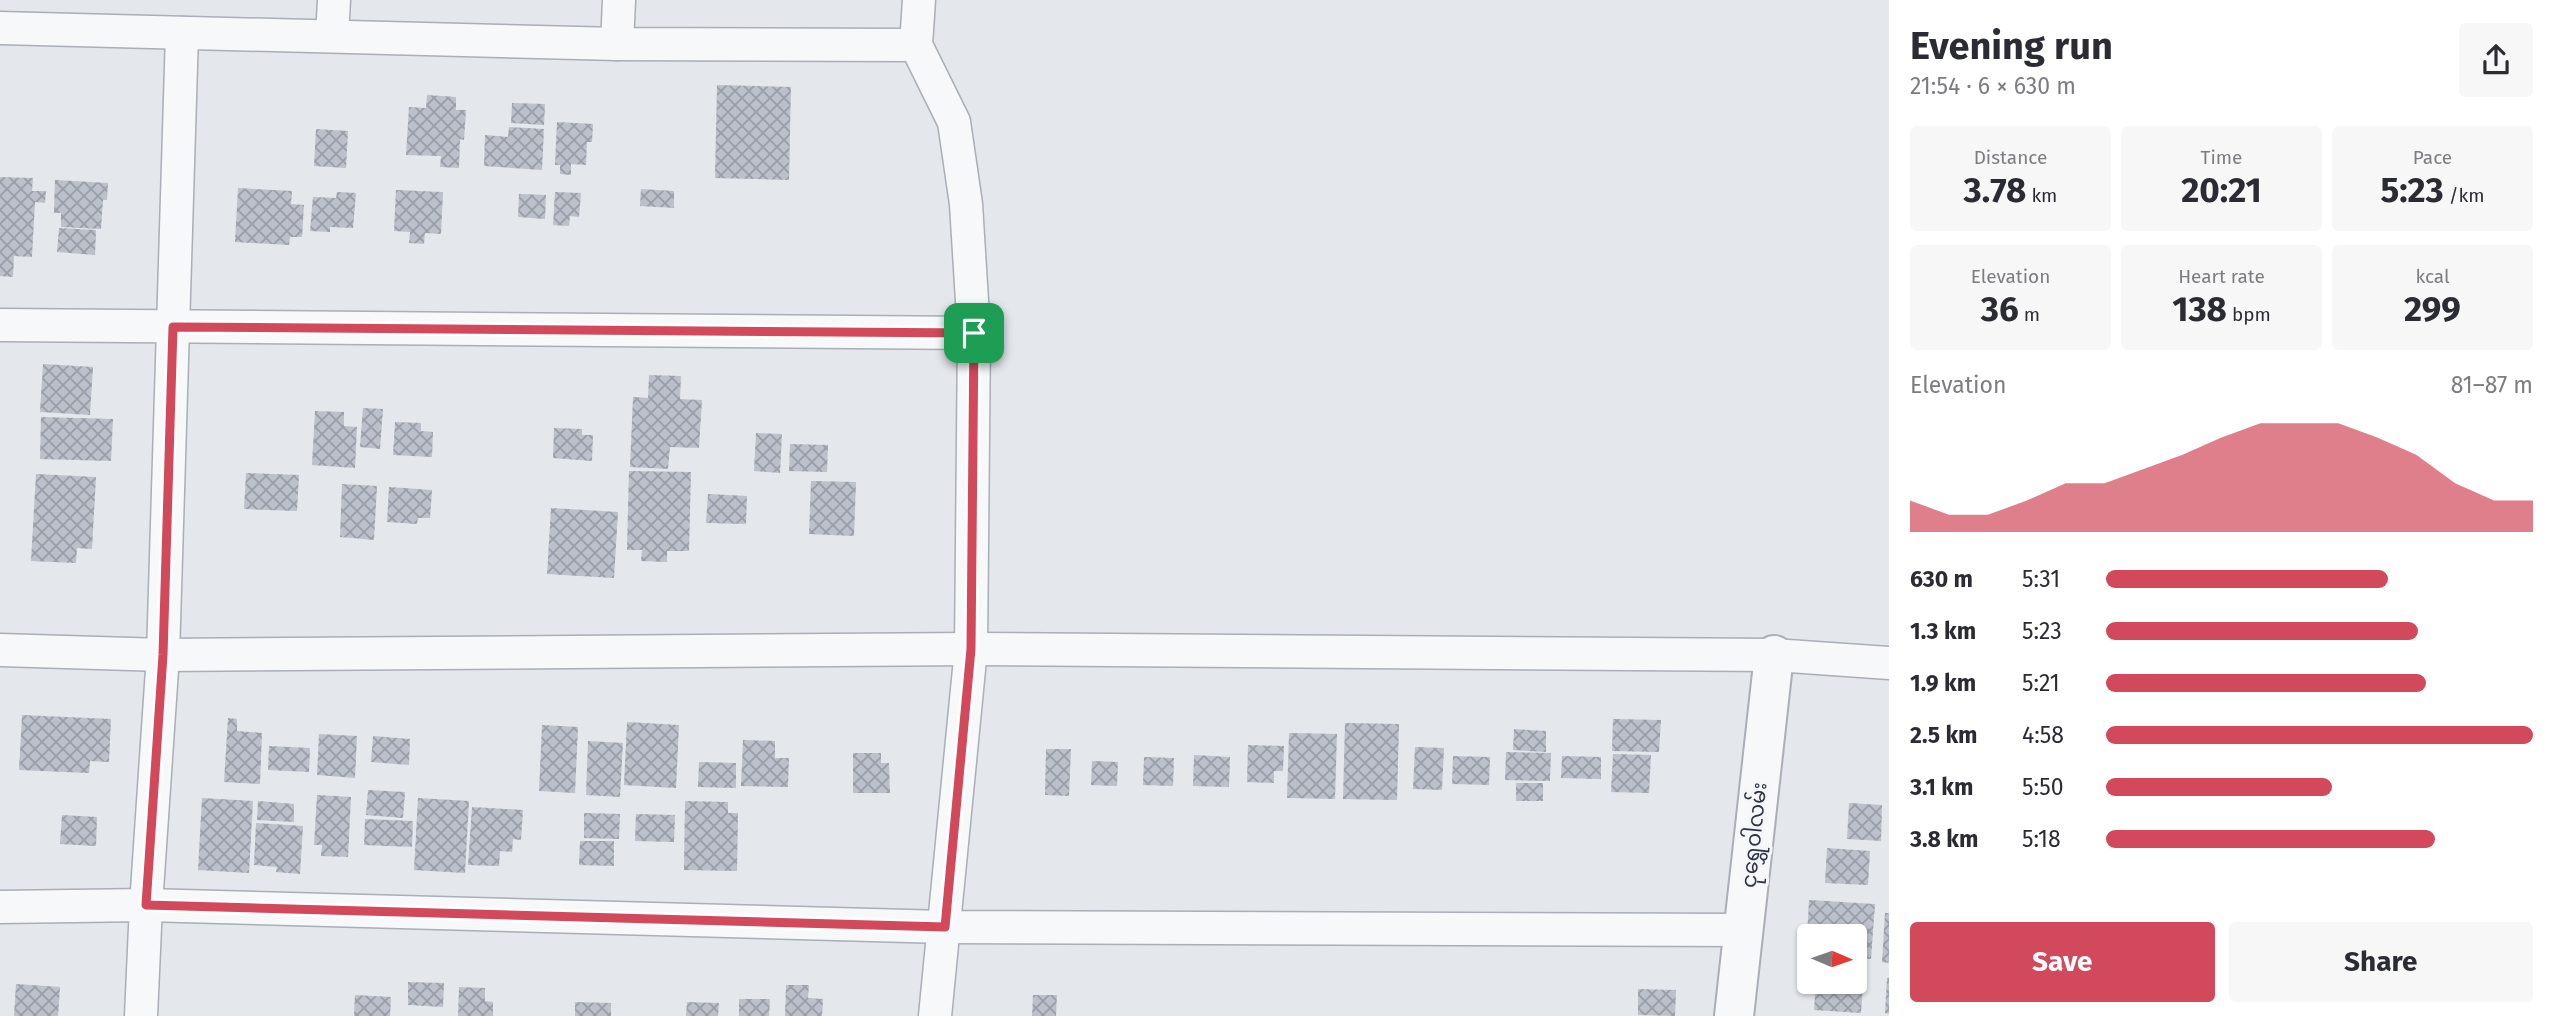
<!DOCTYPE html>
<meta charset="utf-8">
<style>
body{margin:0;font-family:"Fira Sans","Noto Sans Myanmar",sans-serif;background:#f7f7f7;color:#2b2b33;height:100vh;display:flex;flex-direction:column;font-size:26px;white-space:nowrap}
*{box-sizing:border-box;margin:0}
p{font-size:23px;color:#7c7c81}
.icon{flex:none;width:38px;height:38px;fill:none;stroke:currentColor;stroke-width:2;stroke-linecap:round;stroke-linejoin:round}
.map{position:relative;flex:1;overflow:hidden}
.details{display:flex;flex-direction:column;background:#fff;width:665px}
.details>*{flex:none}
.needle{width:46px;rotate:92deg}
.tools{position:absolute;left:1797px;top:924px;display:grid;gap:14px}
.tools a{display:grid;place-items:center;width:70px;height:70px;border-radius:7px;background:#fff;box-shadow:0 2px 5px #0004;font-size:35px}
.pin{position:absolute;display:grid;place-items:center;width:60px;height:60px;color:#fff;margin:-30px;border-radius:14px;box-shadow:0 4px 10px #0006}
.round{display:grid;place-items:center;flex:none;width:74px;height:74px;border-radius:7px;background:#f7f7f7}
.headline{display:flex;align-items:center;justify-content:space-between;height:119px;padding:0 21px}
h1{font-size:38px;font-weight:700;line-height:52px}
.figures{display:grid;grid-template-columns:repeat(3,1fr);gap:10px;height:119px;padding:7px 21px}
.figures div{display:grid;align-content:center;border-radius:7px;background:#f7f7f7;text-align:center}
.figures b{font-size:35px;font-weight:700}
.figures small{font-size:19px;font-weight:400}
.figures p{font-size:19px}
.chart{height:196px;padding:14px 21px}
.chart p{display:flex;justify-content:space-between}
.chart svg{width:100%;height:126px;margin-top:7px;fill:#d1495b;opacity:.7}
.button{display:flex;gap:14px;margin-top:auto;padding:14px 21px}
.button a{flex:1;height:80px;border-radius:7px;background:#d1495b;color:#fff;font-size:28px;font-weight:700;line-height:80px;text-align:center}
.button a+a{background:#f7f7f7;color:#2b2b33}
ul{padding:0 21px;list-style:none;font-size:23px}
li{display:grid;grid-template-columns:112px 84px 1fr;align-items:center;height:52px}
li i{height:18px;border-radius:9px;background:#d1495b}
main{display:flex;flex:1;min-height:0}
.map>svg:first-child{display:block}
.building{fill:url(#building-cross-hatch)}
.lines{fill:none;stroke-linecap:round;stroke-linejoin:round}
.minor-casing{stroke:#a9aeb7;stroke-width:35}
.tertiary-casing{stroke:#a9aeb7;stroke-width:42}
.minor{stroke:#f7f8fa;stroke-width:32}
.tertiary{stroke:#f7f8fa;stroke-width:38}
.route-casing{stroke:#fff;stroke-width:14}
.route{stroke:#d1495b;stroke-width:9}
.labels{text-anchor:middle;dominant-baseline:central;stroke-width:6;stroke-linejoin:round;paint-order:stroke}
.street-label{font-size:21px;fill:#2b3445;stroke:#f4f6f9}
</style>
<main>
<div class="map">
<svg width="1889" height="1016" viewBox="0 0 1889 1016">
<defs>
<pattern id="building-cross-hatch" width="8" height="8" patternUnits="userSpaceOnUse" patternTransform="scale(1.75)"><rect width="8" height="8" fill="#bbc0ca"/><path d="M0 0l8 8M0 8l8-8" fill="none" stroke="#989da6"/></pattern>
</defs>
<rect width="100%" height="100%" fill="#e4e7ec"/>
<g class="building">
<polygon points="717,85 791,87 789,180 715,178"/>
<polygon points="427,95 456,97 456,110 466,110 464,140 460,139 459,168 440,167 441,156 406,155 409,107 426,108"/>
<polygon points="512,103 545,104 544,125 511,123"/>
<polygon points="557,122 593,124 592,142 587,142 586,165 571,164 571,175 560,174 560,165 555,165"/>
<polygon points="509,127 544,129 542,170 484,166 485,135 508,137"/>
<polygon points="316,129 348,131 346,168 314,166"/>
<polygon points="0,177 33,178 32,191 46,191 45,203 35,202 32,257 14,256 13,277 0,276"/>
<polygon points="55,180 108,183 107,200 103,200 101,229 61,227 61,213 54,213"/>
<polygon points="238,188 292,191 291,204 304,205 302,237 290,237 289,245 235,242"/>
<polygon points="641,189 674,191 674,208 640,206"/>
<polygon points="396,190 443,192 441,234 425,233 424,244 409,243 410,232 394,231"/>
<polygon points="337,192 356,193 353,228 330,227 330,232 310,231 313,197 336,198"/>
<polygon points="555,192 581,193 579,217 570,216 569,226 553,225"/>
<polygon points="519,194 546,195 545,219 518,217"/>
<polygon points="59,228 96,230 95,255 57,252"/>
<polygon points="43,364 93,367 90,415 40,412"/>
<polygon points="649,375 681,376 680,399 702,400 699,448 670,447 668,469 630,467 633,397 648,398"/>
<polygon points="363,408 383,409 380,449 360,447"/>
<polygon points="315,411 344,412 344,426 357,427 355,468 312,465"/>
<polygon points="41,417 113,419 111,461 40,459"/>
<polygon points="395,422 421,423 421,431 433,432 432,457 393,455"/>
<polygon points="554,428 582,429 582,435 593,435 592,461 553,458"/>
<polygon points="756,433 782,434 780,473 754,471"/>
<polygon points="790,444 828,445 827,472 789,471"/>
<polygon points="629,471 691,472 689,551 667,551 667,562 641,561 642,550 627,550"/>
<polygon points="246,473 299,475 297,511 244,509"/>
<polygon points="36,474 96,477 92,549 77,548 76,563 31,561"/>
<polygon points="811,481 856,482 854,536 809,534"/>
<polygon points="342,484 377,486 374,540 340,537"/>
<polygon points="389,487 432,490 430,518 418,518 417,524 387,522"/>
<polygon points="708,494 747,496 746,524 706,523"/>
<polygon points="551,508 618,512 614,578 547,574"/>
<polygon points="22,715 111,719 109,762 90,761 89,773 19,770"/>
<polygon points="228,718 237,719 237,731 262,733 260,784 224,782"/>
<polygon points="1613,719 1661,720 1659,752 1612,751"/>
<polygon points="627,722 679,725 676,788 624,785"/>
<polygon points="1345,723 1399,724 1397,800 1343,799"/>
<polygon points="542,725 578,727 575,793 539,791"/>
<polygon points="1514,729 1546,731 1546,752 1513,750"/>
<polygon points="1289,733 1337,734 1335,799 1287,798"/>
<polygon points="319,734 357,736 355,778 317,775"/>
<polygon points="373,736 410,739 409,765 371,762"/>
<polygon points="743,740 775,741 775,758 789,758 788,787 741,786"/>
<polygon points="588,741 623,743 620,797 586,795"/>
<polygon points="1248,745 1284,746 1283,771 1274,771 1274,783 1247,782"/>
<polygon points="269,746 310,748 309,772 268,770"/>
<polygon points="1415,747 1444,748 1442,790 1413,789"/>
<polygon points="1046,749 1071,749 1069,796 1045,795"/>
<polygon points="1506,752 1551,753 1550,781 1505,780"/>
<polygon points="853,753 881,753 881,763 889,763 890,793 853,793"/>
<polygon points="1613,754 1651,755 1649,793 1611,792"/>
<polygon points="1194,755 1230,757 1229,787 1193,786"/>
<polygon points="1453,756 1490,757 1489,785 1452,784"/>
<polygon points="1562,756 1601,757 1601,779 1561,778"/>
<polygon points="1144,757 1174,758 1173,786 1143,785"/>
<polygon points="1092,761 1118,762 1117,786 1091,785"/>
<polygon points="699,762 736,763 736,788 698,787"/>
<rect x="1516" y="783" width="27" height="18"/>
<polygon points="368,790 405,792 403,818 366,815"/>
<polygon points="317,795 351,797 348,857 321,856 322,845 314,845"/>
<polygon points="202,798 253,801 249,873 198,870"/>
<polygon points="418,798 469,801 465,873 414,870"/>
<polygon points="258,801 294,804 294,822 257,820"/>
<polygon points="685,801 728,802 728,813 738,813 737,871 684,870"/>
<polygon points="1849,803 1882,805 1881,841 1847,839"/>
<polygon points="472,807 523,810 521,840 513,839 512,852 500,851 499,866 468,865"/>
<polygon points="584,813 620,814 619,839 584,838"/>
<polygon points="636,814 675,815 674,842 635,841"/>
<polygon points="62,815 97,817 96,846 60,844"/>
<polygon points="365,819 413,821 412,847 364,845"/>
<polygon points="256,823 303,826 300,874 276,872 277,867 254,865"/>
<polygon points="580,841 614,841 614,866 579,865"/>
<polygon points="1827,848 1870,851 1868,885 1825,883"/>
<polygon points="1809,900 1875,904 1871,959 1855,958 1855,936 1810,936 1810,955 1806,955"/>
<polygon points="1885,913 1889,913 1889,963 1882,962"/>
<polygon points="1855,975 1864,975 1861,1013 1814,1010 1816,982 1855,982"/>
<polygon points="1887,978 1889,978 1889,1014 1885,1013"/>
<polygon points="408,982 444,983 443,1007 408,1005"/>
<polygon points="16,984 60,987 58,1016 14,1016"/>
<polygon points="786,985 809,985 808,998 823,999 822,1016 785,1016"/>
<polygon points="459,987 485,988 485,1001 493,1002 493,1016 458,1016"/>
<polygon points="1638,989 1676,990 1675,1016 1638,1015"/>
<polygon points="355,995 391,997 390,1016 354,1016"/>
<polygon points="1033,995 1057,995 1056,1016 1032,1016"/>
<polygon points="739,999 770,999 769,1016 739,1016"/>
<polygon points="575,1002 611,1003 611,1016 575,1016"/>
<polygon points="687,1002 719,1003 718,1016 686,1016"/>
</g>
<g class="lines">
<g class="minor-casing">
<g id="minor">
<polyline points="919,0 916,45 954,122 966,204 974,333 971,649 935,1016"/>
<polyline points="0,28 617,44 916,45"/>
<polyline points="332,36 334,0"/>
<polyline points="617,44 619,0"/>
<polyline points="0,325 974,333"/>
<polyline points="0,650 163,655 971,649 1774,655 1889,663"/>
<polyline points="0,907 146,905 945,927 1743,930"/>
<polyline points="141,1016 146,905 163,655 182,33"/>
</g>
</g>
<g class="tertiary-casing">
<polyline id="tertiary" points="1734,1016 1774,655"/>
</g>
<use href="#minor" class="minor"/>
<use href="#tertiary" class="tertiary"/>
</g>
<g class="lines">
<g class="route-casing">
<polygon id="route" points="173,327 974,333 971,649 945,927 146,905 163,655"/>
</g>
<use href="#route" class="route"/>
</g>
<g class="labels">
<g class="street-label">
<text transform="translate(1754 835) rotate(-84)">ငုရွှေဝါလမ်း</text>
</g>
</g>
</svg>
<div class="tools">
<a><svg class="needle" viewBox="-14 -14 28 28"><path d="M0-13l5 13h-10z" fill="#e53935"/><path d="M0 13l5-13h-10z" fill="#7c7c81"/></svg></a>
</div>
<div class="pin" style="left:974px;top:333px;background:#1e9e55"><svg class="icon" aria-label="arrive" viewBox="0 0 24 24"><path d="M6 21V4h12l-3 4 3 4H6"/></svg></div>
</div>
<section class="details">
<div class="headline"><div><h1>Evening run</h1><p>21:54 · 6 × 630 m</p></div><a class="round"><svg class="icon" aria-label="share" viewBox="0 0 24 24"><path d="M12 15V3M7 8l5-5 5 5M5 13v7h14v-7"/></svg></a></div>
<div class="figures">
<div><p>Distance</p><b>3.78<small> km</small></b></div>
<div><p>Time</p><b>20:21</b></div>
<div><p>Pace</p><b>5:23<small> /km</small></b></div>
</div>
<div class="figures">
<div><p>Elevation</p><b>36<small> m</small></b></div>
<div><p>Heart rate</p><b>138<small> bpm</small></b></div>
<div><p>kcal</p><b>299</b></div>
</div>
<div class="chart"><p><span>Elevation</span>81–87 m</p>
<svg viewBox="0 0 160 44" preserveAspectRatio="none"><path d="M0 44V33L10 38L20 38L30 33L40 27L50 27L60 22L70 17L80 11L90 6L100 6L110 6L120 11L130 17L140 27L150 33L160 33V44z"/></svg>
</div>
<ul>
<li><b>630 m</b>5:31<i style="width:66%"></i></li>
<li><b>1.3 km</b>5:23<i style="width:73%"></i></li>
<li><b>1.9 km</b>5:21<i style="width:75%"></i></li>
<li><b>2.5 km</b>4:58<i style="width:100%"></i></li>
<li><b>3.1 km</b>5:50<i style="width:53%"></i></li>
<li><b>3.8 km</b>5:18<i style="width:77%"></i></li>
</ul>
<div class="button"><a>Save</a><a>Share</a></div>
</section>
</main>
